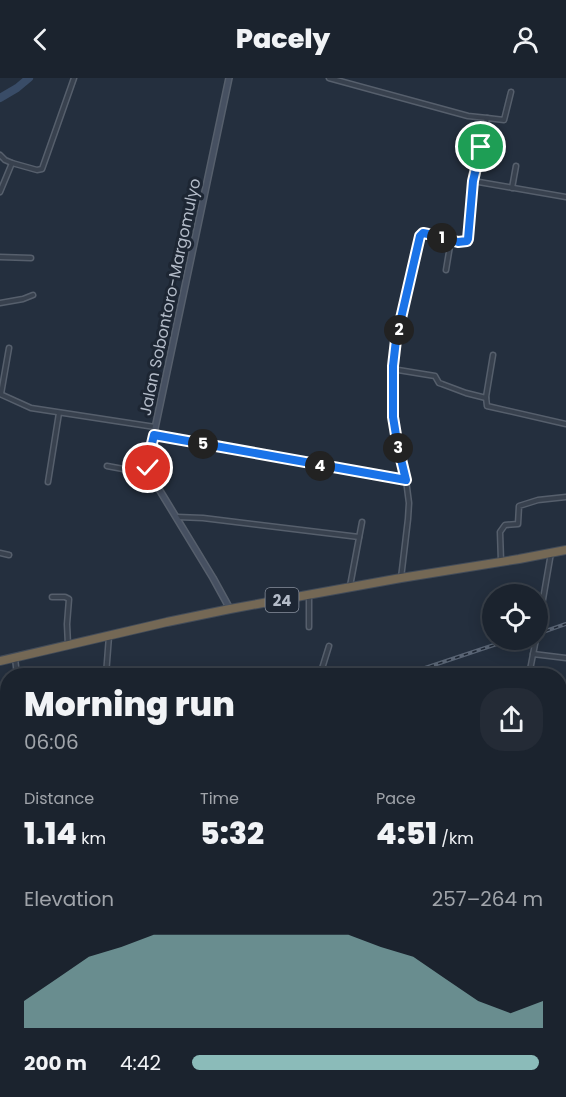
<!DOCTYPE html>
<meta charset="utf-8">
<style>
body{margin:0;font-family:Poppins,sans-serif;background:#242b36;color:#f1f3f6;height:100vh;display:flex;flex-direction:column;font-size:22px;white-space:nowrap}
*{box-sizing:border-box;margin:0}
p{font-size:20px;color:#a0a4aa}
.icon{flex:none;width:33px;height:33px;fill:none;stroke:currentColor;stroke-width:2;stroke-linecap:round;stroke-linejoin:round}
.map{position:relative;flex:1;overflow:hidden}
.panel{position:absolute;left:0px;top:590px;width:567px;height:430px;display:flex;flex-direction:column;background:#1b232e;border-radius:24px 24px 0 0;box-shadow:0 3px 15px #0003,0 0 0 2px #39404a}
.panel>*{flex:none}
.tools{position:absolute;left:482px;top:506px;display:grid;gap:12px}
.tools a{display:grid;place-items:center;width:66px;height:66px;border-radius:50%;background:#1b232e;box-shadow:0 3px 15px #0003,0 0 0 2px #39404a;font-size:30px}
.pin{position:absolute;display:grid;place-items:center;width:51px;height:51px;color:#fff;margin:-26px;border:3px solid #fff;border-radius:50%;box-shadow:0 2px 6px #0007}
.km{position:absolute;width:30px;height:30px;margin:-15px;border-radius:50%;background:#222;color:#fff;font-size:16px;line-height:30px;text-align:center}
.round{display:grid;place-items:center;flex:none;width:63px;height:63px;border-radius:24px;background:#242b36}
.head{display:flex;align-items:center;justify-content:space-between;height:102px;padding:0 24px}
h1{font-size:33px;font-weight:800;line-height:45px}
.metrics{display:grid;grid-template-columns:repeat(3,1fr);gap:9px;height:102px;padding:6px 24px}
.metrics div{display:grid;align-content:center}
.metrics b{font-size:30px;font-weight:800}
.metrics small{font-size:16px;font-weight:400}
.metrics p{font-size:16px}
.chart{height:168px;padding:12px 24px}
.chart p{display:flex;justify-content:space-between}
.chart svg{width:100%;height:108px;margin-top:6px;fill:#8bbbb9;opacity:.7}
ul{padding:0 24px;list-style:none;font-size:20px}
li{display:grid;grid-template-columns:96px 72px 1fr;align-items:center;height:45px}
li i{height:15px;border-radius:8px;background:#8bbbb9}
header{display:flex;justify-content:space-between;align-items:center;height:78px;padding:0 24px;background:#1b232e;font-size:27px;font-weight:800}
.map>svg:first-child{display:block}
.lines{fill:none;stroke-linecap:round;stroke-linejoin:round}
.river{stroke:#394c67;stroke-width:8}
.street-casing{stroke:#565f6c;stroke-width:7}
.secondary-casing{stroke:#565f6c;stroke-width:8}
.highway-casing{stroke:#434c59;stroke-width:10}
.street{stroke:#38414e;stroke-width:4}
.secondary{stroke:#465061;stroke-width:5}
.highway{stroke:#746855;stroke-width:8}
.rail-casing{stroke:#5a6575;stroke-width:4}
.rail{stroke:#1d2633;stroke-width:1.5;stroke-dasharray:4.5;stroke-linecap:butt}
.route-casing{stroke:#fff;stroke-width:12}
.route{stroke:#1a73e8;stroke-width:8}
.labels{text-anchor:middle;dominant-baseline:central;stroke-width:6;stroke-linejoin:round;paint-order:stroke}
.shield{fill:#1d2633;stroke:#878f9c;stroke-width:1.5}
.shield-label{font-size:15px;font-weight:bold;fill:#b4bcc9}
.street-label{font-size:16px;fill:#b4bcc9;stroke:#1d2633}
</style>
<header><svg class="icon" aria-label="back" viewBox="0 0 24 24"><path d="M15 5l-7 7 7 7"/></svg>Pacely<svg class="icon" aria-label="person" viewBox="0 0 24 24"><circle cx="12" cy="8" r="4"/><path d="M4 21q1-7 8-7t8 7"/></svg></header>
<div class="map">
<svg width="566" height="1019" viewBox="0 0 566 1019">
<rect width="100%" height="100%" fill="#242f3e"/>
<g class="lines">
<polyline class="river" points="0,20 17,10 29,0"/>
<g class="street-casing">
<g id="street">
<polyline points="329,0 468,38 487,40"/>
<polyline points="0,77 5,82 12,85"/>
<polyline points="473,103 566,119"/>
<polyline points="512,110 516,88"/>
<polyline points="0,114 12,85 37,92 42,91 74,0"/>
<polyline points="0,179 31,180"/>
<polyline points="446,192 451,162"/>
<polyline points="0,225 23,221 33,217"/>
<polyline points="493,277 486,319 487,328 566,346"/>
<polyline points="392,291 435,298 439,305 442,306 466,315 486,320"/>
<polyline points="0,316 31,330 155,349"/>
<polyline points="1,316 9,270"/>
<polyline points="154,357 406,402"/>
<polyline points="107,388 134,393 144,398 151,398"/>
<polyline points="48,404 59,335"/>
<polyline points="177,439 203,440 359,459"/>
<polyline points="0,475 9,477"/>
<polyline points="501,483 500,454 505,447 518,446 519,428 538,422 566,419"/>
<polyline points="401,500 408,441 409,425 406,402 398,368 393,339 392,296 397,262 419,163 420,158 424,155 458,164 467,163 468,161 474,100 487,40 504,42 511,14"/>
<polyline points="350,508 362,444"/>
<polyline points="309,517 309,549"/>
<polyline points="52,519 65,519 69,521 67,546 68,567"/>
<polyline points="537,556 551,475"/>
<polyline points="533,576 566,580"/>
<polyline points="15,580 17,597"/>
<polyline points="322,591 333,595 336,592 340,592 344,595 344,597"/>
<polyline points="106,597 109,558"/>
<polyline points="320,597 329,568"/>
<polyline points="529,597 536,561"/>
<polyline points="560,711 566,712"/>
<polyline points="560,784 566,785"/>
<polyline points="560,803 566,805"/>
<polyline points="560,838 566,839"/>
<polyline points="560,918 566,919"/>
<polyline points="61,1019 62,1012"/>
</g>
</g>
<g class="secondary-casing">
<polyline id="secondary" points="229,0 150,374 148,390 151,398 213,500 230,531"/>
</g>
<g class="highway-casing">
<polyline id="highway" points="0,583 167,544 230,531 401,500 519,481 566,472"/>
</g>
<use href="#street" class="street"/>
<use href="#secondary" class="secondary"/>
<use href="#highway" class="highway"/>
<g class="rail-casing">
<g id="rail">
<polyline points="537,556 566,546"/>
<polyline points="404,597 512,561"/>
<polyline points="0,733 8,730"/>
</g>
</g>
<use href="#rail" class="rail"/>
</g>
<g class="lines">
<g class="route-casing">
<polyline id="route" points="148,390 150,374 154,357 406,402 398,369 393,339 393,288 396,262 420,158 423,155 428,156 458,164 467,163 468,161 473,103 481,69"/>
</g>
<use href="#route" class="route"/>
</g>
<g class="labels">
<rect class="shield" x="265.5" y="510" width="33" height="24" rx="4.5"/>
<g class="shield-label">
<text x="282" y="522">24</text>
</g>
<g class="street-label">
<text transform="translate(170 219) rotate(-78)">Jalan Sobontoro-Margomulyo</text>
</g>
</g>
</svg>
<div class="tools">
<a><svg class="icon" aria-label="locate" viewBox="0 0 24 24"><circle cx="12" cy="12" r="6"/><path d="M12 2v4M12 18v4M2 12h4M18 12h4"/></svg></a>
</div>
<div class="pin" style="left:481px;top:69px;background:#1e9e55"><svg class="icon" aria-label="arrive" viewBox="0 0 24 24"><path d="M6 21V4h12l-3 4 3 4H6"/></svg></div>
<div class="pin" style="left:148px;top:390px;background:#d93025"><svg class="icon" aria-label="check" viewBox="0 0 24 24"><path d="M5 12l5 5 9-10"/></svg></div>
<b class="km" style="left:442px;top:160px">1</b>
<b class="km" style="left:399px;top:252px">2</b>
<b class="km" style="left:398px;top:370px">3</b>
<b class="km" style="left:320px;top:388px">4</b>
<b class="km" style="left:203px;top:366px">5</b>
<section class="panel">
<div class="head"><div><h1>Morning run</h1><p>06:06</p></div><a class="round"><svg class="icon" aria-label="share" viewBox="0 0 24 24"><path d="M12 15V3M7 8l5-5 5 5M5 13v7h14v-7"/></svg></a></div>
<div class="metrics">
<div><p>Distance</p><b>1.14<small> km</small></b></div>
<div><p>Time</p><b>5:32</b></div>
<div><p>Pace</p><b>4:51<small> /km</small></b></div>
</div>
<div class="chart"><p><span>Elevation</span>257–264 m</p>
<svg viewBox="0 0 160 44" preserveAspectRatio="none"><path d="M0 44V33L10 24L20 15L30 11L40 6L50 6L60 6L70 6L80 6L90 6L100 6L110 11L120 15L130 24L140 33L150 38L160 33V44z"/></svg>
</div>
<ul>
<li><b>200 m</b>4:42<i style="width:99%"></i></li>
</ul>
</section>
</div>
